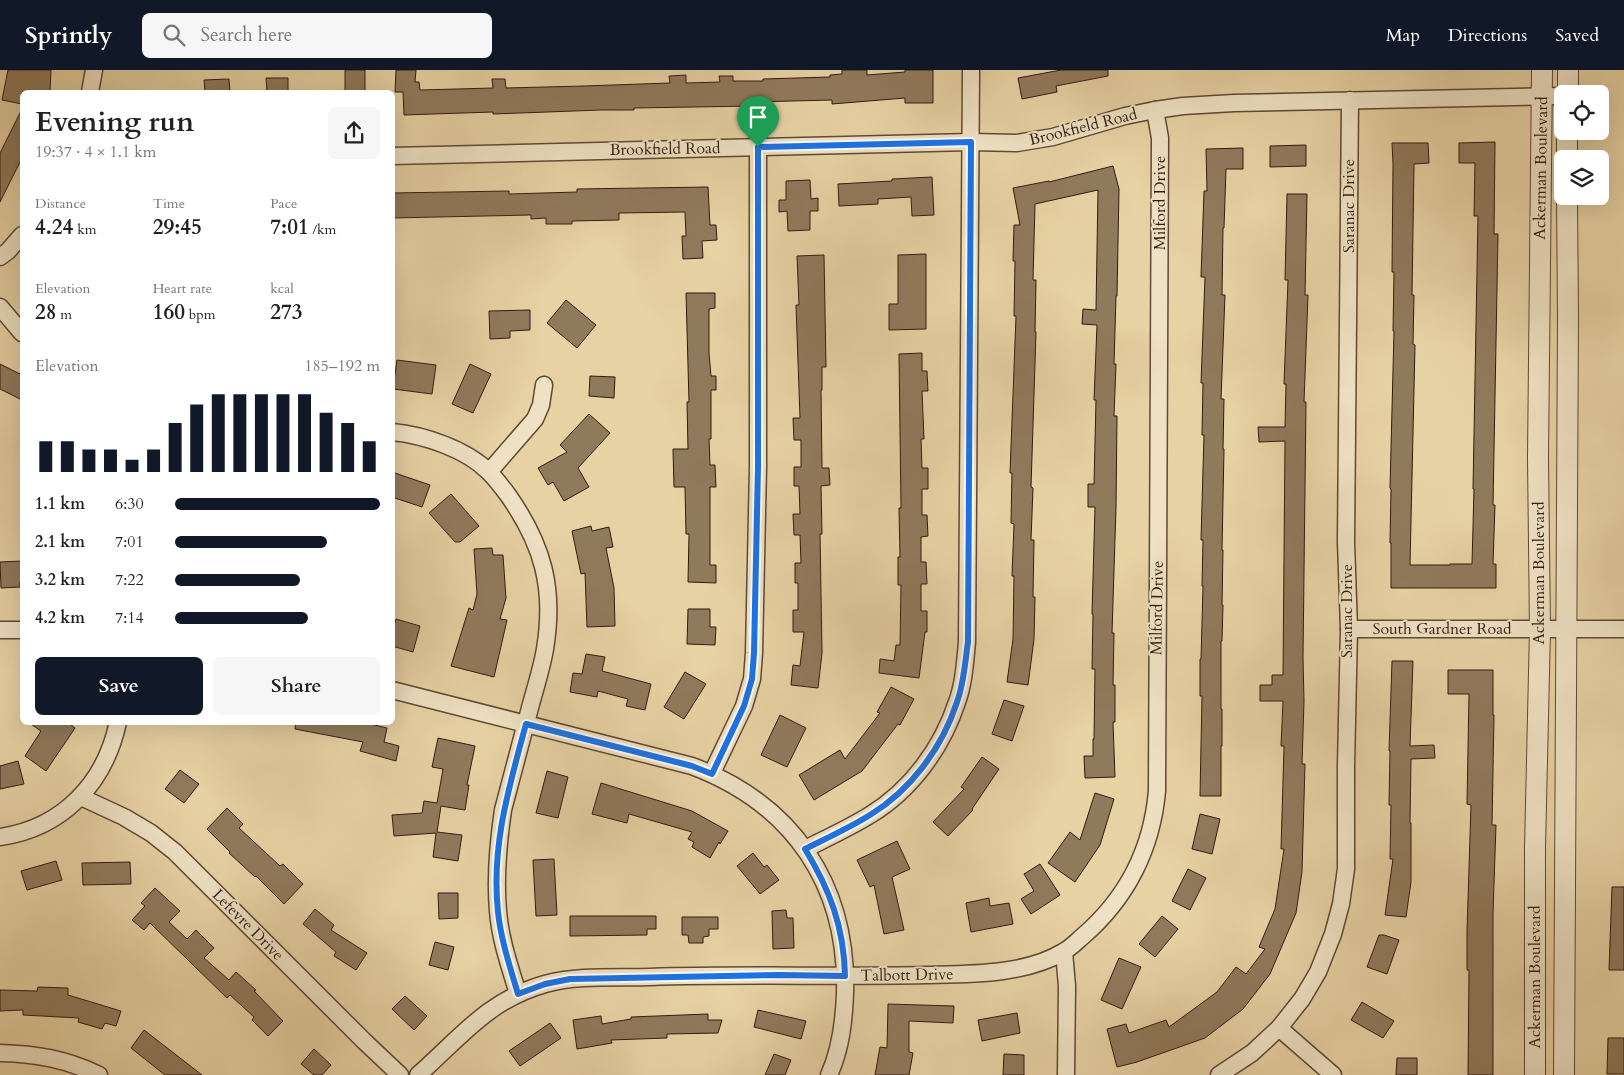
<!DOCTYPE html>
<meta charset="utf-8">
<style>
body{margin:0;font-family:Cardo,serif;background:#f6f6f6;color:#202124;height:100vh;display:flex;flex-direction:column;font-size:19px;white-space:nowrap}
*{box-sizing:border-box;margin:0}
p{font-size:16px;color:#757577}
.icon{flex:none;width:28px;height:28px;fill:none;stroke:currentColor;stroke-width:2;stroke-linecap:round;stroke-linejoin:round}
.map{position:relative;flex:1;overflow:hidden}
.details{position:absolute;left:20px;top:20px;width:375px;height:635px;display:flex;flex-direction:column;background:#fff;border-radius:8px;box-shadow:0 5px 20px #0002}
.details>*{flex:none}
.controls{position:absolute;left:1554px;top:15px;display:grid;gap:10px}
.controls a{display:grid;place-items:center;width:55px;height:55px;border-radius:8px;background:#fff;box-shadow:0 5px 20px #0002;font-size:25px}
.pin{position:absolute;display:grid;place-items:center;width:42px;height:42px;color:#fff;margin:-51px -21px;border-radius:50% 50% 50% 0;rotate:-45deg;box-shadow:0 0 5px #0007}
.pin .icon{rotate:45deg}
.round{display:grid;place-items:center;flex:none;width:52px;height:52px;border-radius:8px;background:#f6f6f6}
.overview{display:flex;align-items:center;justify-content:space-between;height:85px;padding:0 15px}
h1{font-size:28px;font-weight:600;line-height:38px}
.stats{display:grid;grid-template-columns:repeat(3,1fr);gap:8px;height:85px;padding:5px 15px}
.stats div{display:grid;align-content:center}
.stats b{font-size:21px;font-weight:600}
.stats small{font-size:14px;font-weight:400}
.stats p{font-size:14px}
.chart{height:140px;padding:10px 15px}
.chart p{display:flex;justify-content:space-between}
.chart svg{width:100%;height:90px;margin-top:5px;stroke:#111827;stroke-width:6}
.primary-button{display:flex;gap:10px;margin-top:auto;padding:10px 15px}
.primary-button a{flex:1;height:58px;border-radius:8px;background:#111827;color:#fff;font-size:20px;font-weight:600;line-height:58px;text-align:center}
.primary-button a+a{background:#f6f6f6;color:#202124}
ul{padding:0 15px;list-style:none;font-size:16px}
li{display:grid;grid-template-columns:80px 60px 1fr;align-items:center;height:38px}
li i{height:12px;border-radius:6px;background:#111827}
header{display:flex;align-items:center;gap:30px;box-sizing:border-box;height:70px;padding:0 25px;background:#111827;color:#fff}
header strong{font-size:24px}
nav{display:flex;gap:28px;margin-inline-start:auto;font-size:18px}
.search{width:350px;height:45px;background:#f6f6f6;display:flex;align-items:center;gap:12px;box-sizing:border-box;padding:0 18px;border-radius:8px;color:#757577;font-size:19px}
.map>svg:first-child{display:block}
.building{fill:#907a5c;stroke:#321b0f}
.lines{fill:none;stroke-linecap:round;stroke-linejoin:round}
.minor-casing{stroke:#5f4934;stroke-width:19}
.tertiary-casing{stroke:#5f4934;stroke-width:22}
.minor{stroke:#efe2c4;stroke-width:16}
.tertiary{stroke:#efe2c4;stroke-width:20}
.route-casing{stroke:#fff;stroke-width:10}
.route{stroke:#1a73e8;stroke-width:6}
.labels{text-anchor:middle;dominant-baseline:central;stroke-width:4;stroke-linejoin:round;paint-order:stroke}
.street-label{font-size:16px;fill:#321b0f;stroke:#efe2c4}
</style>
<header>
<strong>Sprintly</strong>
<div class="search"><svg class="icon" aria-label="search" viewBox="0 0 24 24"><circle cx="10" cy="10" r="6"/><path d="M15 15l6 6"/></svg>Search here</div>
<nav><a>Map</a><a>Directions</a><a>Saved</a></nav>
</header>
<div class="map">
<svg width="1624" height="1005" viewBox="0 0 1624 1005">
<rect width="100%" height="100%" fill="#e7d2a4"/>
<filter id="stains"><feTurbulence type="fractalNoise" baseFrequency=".004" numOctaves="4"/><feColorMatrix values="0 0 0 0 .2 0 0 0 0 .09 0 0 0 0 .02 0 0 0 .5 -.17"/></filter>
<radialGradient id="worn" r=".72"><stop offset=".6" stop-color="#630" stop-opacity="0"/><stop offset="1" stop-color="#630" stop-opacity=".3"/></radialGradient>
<g class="building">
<polygon points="8,0 51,0 50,22 22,22 22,34 2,30"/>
<rect x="345" y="0" width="20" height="22"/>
<polygon points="396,0 416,0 415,12 419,12 420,20 493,18 492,9 505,9 506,18 584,16 670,13 669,6 686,5 686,13 720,12 719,6 733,6 733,11 763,11 763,9 830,7 830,5 842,4 842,0 867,0 867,5 905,2 905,0 933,0 933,33 905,33 905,28 832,34 832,30 752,32 753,36 634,38 634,40 601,40 493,44 493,42 404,45 403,22 395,22"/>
<polygon points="1061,0 1108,0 1108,6 1056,16 1057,22 1022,29 1018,8"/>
<polygon points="266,8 288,8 288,22 267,22"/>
<polygon points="229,9 230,22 205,22 204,10"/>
<polygon points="22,39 22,88 0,132 0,83"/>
<polygon points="1495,72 1494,164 1498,164 1493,435 1495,435 1493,494 1496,494 1496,518 1391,518 1391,473 1390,473 1391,419 1390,418 1394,261 1393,261 1394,202 1392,202 1393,94 1392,73 1428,73 1429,93 1414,94 1412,225 1414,225 1413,274 1415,275 1410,495 1450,495 1450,494 1472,494 1474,419 1473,419 1478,146 1474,146 1475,93 1459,93 1459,73"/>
<polygon points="1306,75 1306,96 1270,97 1270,76"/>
<polygon points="1243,78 1243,99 1226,99 1224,158 1223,158 1222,225 1225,225 1221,329 1224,329 1223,379 1224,379 1222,480 1223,480 1222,535 1223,535 1222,571 1221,571 1221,639 1222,639 1222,676 1221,676 1221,726 1200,726 1202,626 1200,626 1200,589 1201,589 1203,516 1202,516 1203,470 1201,470 1204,365 1202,365 1203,313 1201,313 1205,207 1201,207 1204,121 1207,121 1206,79"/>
<polygon points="1113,96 1119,119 1117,226 1116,226 1114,294 1116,294 1114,346 1117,346 1116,437 1112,563 1114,563 1113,615 1115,615 1115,652 1113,652 1115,707 1085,708 1084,686 1093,686 1093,669 1094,669 1095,599 1092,599 1093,544 1092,544 1095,437 1088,437 1088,414 1094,414 1096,330 1094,330 1097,255 1082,254 1083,239 1096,240 1098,120 1035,134 1033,210 1036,210 1035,262 1036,262 1031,417 1033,418 1031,470 1034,470 1033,527 1035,527 1034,569 1028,615 1007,612 1013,569 1014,506 1012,506 1014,454 1011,453 1012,403 1010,403 1016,246 1014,246 1015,191 1013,191 1014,155 1020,155 1013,118 1049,111 1049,112"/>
<polygon points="932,107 934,145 912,146 911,127 878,129 878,134 839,136 838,114 892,111 892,109"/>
<polygon points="810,110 811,129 818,128 818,141 810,141 810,160 788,161 787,141 779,142 779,130 786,130 786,111"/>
<polygon points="708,117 710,155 716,155 717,170 702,171 703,188 683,189 682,166 686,166 685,142 619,143 619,150 572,151 572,154 546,154 546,148 531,149 531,145 392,148 392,123 509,121 509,124 577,122 577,119"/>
<polygon points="1287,124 1307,124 1305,225 1308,225 1304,332 1306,332 1303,588 1304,631 1302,694 1305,694 1302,802 1296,843 1270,904 1243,939 1205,968 1137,992 1117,997 1107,959 1126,954 1129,963 1166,950 1169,957 1217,922 1236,897 1246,904 1265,879 1259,877 1275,839 1284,779 1281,779 1284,676 1281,676 1283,631 1260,631 1260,615 1272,615 1272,605 1283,605 1285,371 1259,372 1258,357 1285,357 1286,314 1284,314 1288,210 1285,210"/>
<polygon points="926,184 926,259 889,260 889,234 898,234 898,185"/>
<polygon points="824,185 826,297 822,297 822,320 821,320 822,398 829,398 830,415 821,416 822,464 820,464 822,583 818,618 791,615 793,595 800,596 804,562 793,562 793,540 798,540 798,513 795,513 795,493 801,493 800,465 794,465 793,444 800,444 799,416 794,416 794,397 801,397 801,370 794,370 793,348 800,348 796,235 799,235 797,186"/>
<polygon points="686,223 715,223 715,238 709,239 709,283 711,306 716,306 716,320 711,320 711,369 709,369 710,395 715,395 716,417 710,417 710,495 716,495 716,513 688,512 689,464 686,464 685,417 674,417 673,379 688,379 687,332 689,332"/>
<polygon points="566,230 596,255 577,278 547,253"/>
<polygon points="530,240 530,260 510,261 510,268 490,269 489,241"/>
<polygon points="922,283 922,301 927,301 928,321 922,321 924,369 921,369 922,398 928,398 928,419 922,419 922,445 927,445 928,466 921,467 921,492 926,492 927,514 921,514 921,541 927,541 927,562 925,562 919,608 879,603 880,589 894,591 896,575 900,575 901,515 898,515 898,487 900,487 899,438 901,438 899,284"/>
<polygon points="397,290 436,295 432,324 393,319"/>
<polygon points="0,294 22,305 22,330 0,319"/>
<polygon points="470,294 491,304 473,343 452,334"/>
<polygon points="590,306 615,307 614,328 589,326"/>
<polygon points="589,344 610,363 578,398 589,417 564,431 553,412 548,415 538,398 567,382 560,375"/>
<polygon points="392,402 430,415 422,437 392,427"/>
<polygon points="451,424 479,456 460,472 455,472 429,443"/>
<polygon points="591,456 592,461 609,457 613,477 606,478 614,518 615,556 587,557 585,503 581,504 572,461"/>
<polygon points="492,478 493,485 503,485 506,528 500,549 507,550 494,607 451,596 469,538 473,540 477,524 474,479"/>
<polygon points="22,491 22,512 20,512 20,517 1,518 0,492"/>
<polygon points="688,539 710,539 710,557 716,557 715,575 687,574"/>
<polygon points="396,549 420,556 413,582 392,576 392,561"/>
<polygon points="586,584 605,587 602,601 651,614 645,640 626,636 628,629 598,621 597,627 570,622 573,603 582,604"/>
<polygon points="1392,591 1413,591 1410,676 1434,675 1435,688 1411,689 1410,753 1411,753 1411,812 1406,847 1385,845 1393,789 1390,789 1391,735 1389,735 1390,681 1389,681"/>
<polygon points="1448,600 1493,600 1493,645 1494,645 1492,755 1496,755 1493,843 1493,1005 1468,1005 1469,900 1467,900 1467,861 1471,735 1467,734 1469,624 1448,624"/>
<polygon points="685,602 706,614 684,649 664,637"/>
<polygon points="891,617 914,629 900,655 898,654 862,701 814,730 799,705 840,680 845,689 880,643 877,642"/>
<polygon points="1004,630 1024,636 1012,671 992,664"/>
<polygon points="780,645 806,658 787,697 761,685"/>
<polygon points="28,652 67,652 75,658 46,701 25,686 41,661"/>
<polygon points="296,652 362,652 387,658 384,672 399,676 396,691 360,681 363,672 295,659"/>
<polygon points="438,668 475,676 467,715 469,715 465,740 441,736 437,762 462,765 458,791 433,787 436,763 394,766 392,745 422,743 424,731 437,733 443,699 432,697"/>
<polygon points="982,687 999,699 972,739 973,740 948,766 933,752 964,719 961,717"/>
<polygon points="18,691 24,714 0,719 0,696"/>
<polygon points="180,700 199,714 184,733 165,719"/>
<polygon points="547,701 568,707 558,748 536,743"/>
<polygon points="601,713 692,741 728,761 720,774 719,772 710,788 692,777 694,772 688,769 692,762 629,744 627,753 592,744"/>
<polygon points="1095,723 1114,729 1100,775 1075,812 1048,793 1070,762 1080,770"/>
<polygon points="227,738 243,754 239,758 280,796 283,794 303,814 284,834 256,806 255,807 229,783 230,782 207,759"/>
<polygon points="1200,744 1220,749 1212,784 1192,779"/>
<polygon points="897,771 910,799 892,807 904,860 884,864 874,815 870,817 857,790"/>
<polygon points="753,783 764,797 767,795 779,810 760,824 737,796"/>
<polygon points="554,789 557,845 536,846 533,790"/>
<polygon points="56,791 62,810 27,820 21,801"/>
<polygon points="130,792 131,814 83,815 82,793"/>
<polygon points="1040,794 1060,825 1031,844 1021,829 1034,821 1024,804"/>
<polygon points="1188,799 1206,808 1190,840 1172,831"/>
<polygon points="1612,817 1624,817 1624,900 1609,900"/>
<polygon points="155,818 180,841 169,852 187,869 196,860 214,878 204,888 229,910 236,902 256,920 254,921 283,951 268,966 252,950 254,947 230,925 227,928 150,853 144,860 132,850 145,836 141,833"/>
<polygon points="438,823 458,823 458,848 439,849"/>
<polygon points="989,828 990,836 1009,833 1013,854 971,862 966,833"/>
<polygon points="315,839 334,855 331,860 367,883 356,900 334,886 336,882 303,854"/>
<polygon points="786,840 787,848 793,848 794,878 773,879 772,841"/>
<polygon points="570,846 656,846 656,859 647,859 647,865 570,866"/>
<polygon points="1162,846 1178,859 1155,887 1139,874"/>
<polygon points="682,847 718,847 718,859 709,859 709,866 703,867 703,873 689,873 688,865 682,865"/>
<polygon points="1379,865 1384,865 1399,870 1387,904 1367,897"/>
<polygon points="435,872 454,877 448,900 429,895"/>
<polygon points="1119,888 1141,897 1122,939 1101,930"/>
<polygon points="38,917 68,918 68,925 121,941 116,956 105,953 102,959 78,952 79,948 23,945 23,940 0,941 0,920 37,921"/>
<polygon points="405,926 427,946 414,960 392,939"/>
<polygon points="1362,932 1394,951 1383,968 1351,950"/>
<polygon points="888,934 954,936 953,953 909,951 909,982 913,983 909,1005 875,1005 880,977 887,978"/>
<polygon points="758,940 806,951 801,969 754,957"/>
<polygon points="1017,943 1020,963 982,971 978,950"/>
<polygon points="708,944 708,950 722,950 718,963 667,964 667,968 611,970 612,973 577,979 573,950 601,946 602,954 631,949 631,947"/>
<polygon points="550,953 561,968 520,996 509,981"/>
<polygon points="144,960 202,1005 165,1005 131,978"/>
<polygon points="1608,968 1624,968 1624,1004 1607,1004"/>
<polygon points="314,979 331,995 322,1005 314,1005 301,994"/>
<polygon points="774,984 791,990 785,1005 765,1005"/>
<polygon points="1004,984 1024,985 1024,1005 1003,1005"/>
<polygon points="1397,988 1417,988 1417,1005 1396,1005"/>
</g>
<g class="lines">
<g class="minor-casing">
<g id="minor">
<polyline points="90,22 94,0"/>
<polyline points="392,86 971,72 1017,73 1053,67 1125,46 1155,40 1183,36 1234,33 1562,26"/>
<polyline points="0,187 8,181 22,165"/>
<polyline points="0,237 22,263"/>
<path d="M392,362C424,365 466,379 489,402C496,409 502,417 508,425C543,475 555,518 545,579C542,597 536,616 531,634C522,669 512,705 503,740C498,774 495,807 498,841C500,869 510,897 518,924"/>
<polyline points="489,402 535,349 541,335 544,315"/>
<polyline points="1349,559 1624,559"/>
<polyline points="0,560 22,560"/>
<path d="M392,620L692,696C793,734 848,815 845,923C844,951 841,979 829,1005"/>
<polyline points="712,703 744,636 752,609 754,583 758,397 758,77"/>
<polyline points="81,727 124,747 151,763 175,782 364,971 400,1005"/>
<path d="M0,767C63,758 105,713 118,652"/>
<path d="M805,779C827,768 849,758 870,745C911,720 942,678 957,632C964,613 965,592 967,572L971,0"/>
<polyline points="1064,882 1067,916 1066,1005"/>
<polyline points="1279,958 1333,1005"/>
<path d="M0,983C37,984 66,989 99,1005"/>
<path d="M418,1005C460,968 488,930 545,914C578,905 616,908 650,907C742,904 834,907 926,905C969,904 1025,905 1063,882C1071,878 1077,871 1083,866C1127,828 1152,778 1157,721L1160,68L1155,40"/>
<polyline points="1219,1005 1252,983 1279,958 1302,929 1318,902 1333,864 1341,834 1346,799 1346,696 1349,559 1346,472 1350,30"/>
</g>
</g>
<g class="tertiary-casing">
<g id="tertiary">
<polyline points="1568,24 1568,0"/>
<polyline points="1567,61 1567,89"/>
<polyline points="1535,1005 1535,778 1540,559 1538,388 1542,0"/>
<polyline points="1564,1005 1568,248 1567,126"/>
</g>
</g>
<use href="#minor" class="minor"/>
<use href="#tertiary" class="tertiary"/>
</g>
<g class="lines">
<g class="route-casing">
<path id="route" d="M971,72L968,572C965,592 964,613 957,632C942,678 911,720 870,745C849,758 827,768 805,779C830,820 844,857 845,906L779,905L570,909L545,914L518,924C510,897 501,870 498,842C491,776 509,717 526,654L692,696L712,704L744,636L752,609L754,583L758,397V77Z"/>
</g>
<use href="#route" class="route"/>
</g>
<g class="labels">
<g class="street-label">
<text transform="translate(1083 57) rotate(-14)">Brookfield Road</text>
<text transform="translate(665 79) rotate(-1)">Brookfield Road</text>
<text transform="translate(1541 98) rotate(-89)">Ackerman Boulevard</text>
<text transform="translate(1160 133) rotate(-90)">Milford Drive</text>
<text transform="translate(1349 136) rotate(-90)">Saranac Drive</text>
<text transform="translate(1539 503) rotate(-90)">Ackerman Boulevard</text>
<text transform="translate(1157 538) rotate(-89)">Milford Drive</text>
<text transform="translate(1347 541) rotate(-90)">Saranac Drive</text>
<text x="1442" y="559">South Gardner Road</text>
<text transform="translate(248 855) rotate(45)">Lefevre Drive</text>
<text transform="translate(907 905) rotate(-1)">Talbott Drive</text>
<text transform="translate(1535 907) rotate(-90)">Ackerman Boulevard</text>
</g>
</g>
<rect width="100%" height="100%" filter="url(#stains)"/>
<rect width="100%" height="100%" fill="url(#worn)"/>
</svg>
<div class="controls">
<a><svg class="icon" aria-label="locate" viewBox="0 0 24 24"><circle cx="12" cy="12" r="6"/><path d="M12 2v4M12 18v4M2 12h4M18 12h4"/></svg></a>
<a><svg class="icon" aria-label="layers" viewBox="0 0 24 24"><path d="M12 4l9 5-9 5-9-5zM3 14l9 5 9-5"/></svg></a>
</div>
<div class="pin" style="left:758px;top:77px;background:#1e9e55"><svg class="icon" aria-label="arrive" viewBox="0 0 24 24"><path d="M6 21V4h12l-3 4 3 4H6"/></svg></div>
<section class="details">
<div class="overview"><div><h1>Evening run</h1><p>19:37 · 4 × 1.1 km</p></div><a class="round"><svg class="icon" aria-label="share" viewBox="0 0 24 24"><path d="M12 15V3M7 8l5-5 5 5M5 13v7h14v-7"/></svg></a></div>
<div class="stats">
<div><p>Distance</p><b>4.24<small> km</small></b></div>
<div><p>Time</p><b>29:45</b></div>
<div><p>Pace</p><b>7:01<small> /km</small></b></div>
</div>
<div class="stats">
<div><p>Elevation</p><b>28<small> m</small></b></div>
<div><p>Heart rate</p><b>160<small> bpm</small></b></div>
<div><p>kcal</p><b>273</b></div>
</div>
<div class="chart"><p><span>Elevation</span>185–192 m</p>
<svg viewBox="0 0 160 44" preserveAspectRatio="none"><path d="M5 44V29M15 44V29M25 44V33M35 44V33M45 44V38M55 44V33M65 44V20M75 44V11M85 44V6M95 44V6M105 44V6M115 44V6M125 44V6M135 44V15M145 44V20M155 44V29"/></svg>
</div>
<ul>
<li><b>1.1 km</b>6:30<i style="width:100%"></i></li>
<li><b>2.1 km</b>7:01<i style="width:74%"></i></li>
<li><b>3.2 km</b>7:22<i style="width:61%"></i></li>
<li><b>4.2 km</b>7:14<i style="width:65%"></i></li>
</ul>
<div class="primary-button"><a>Save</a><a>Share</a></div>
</section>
</div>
